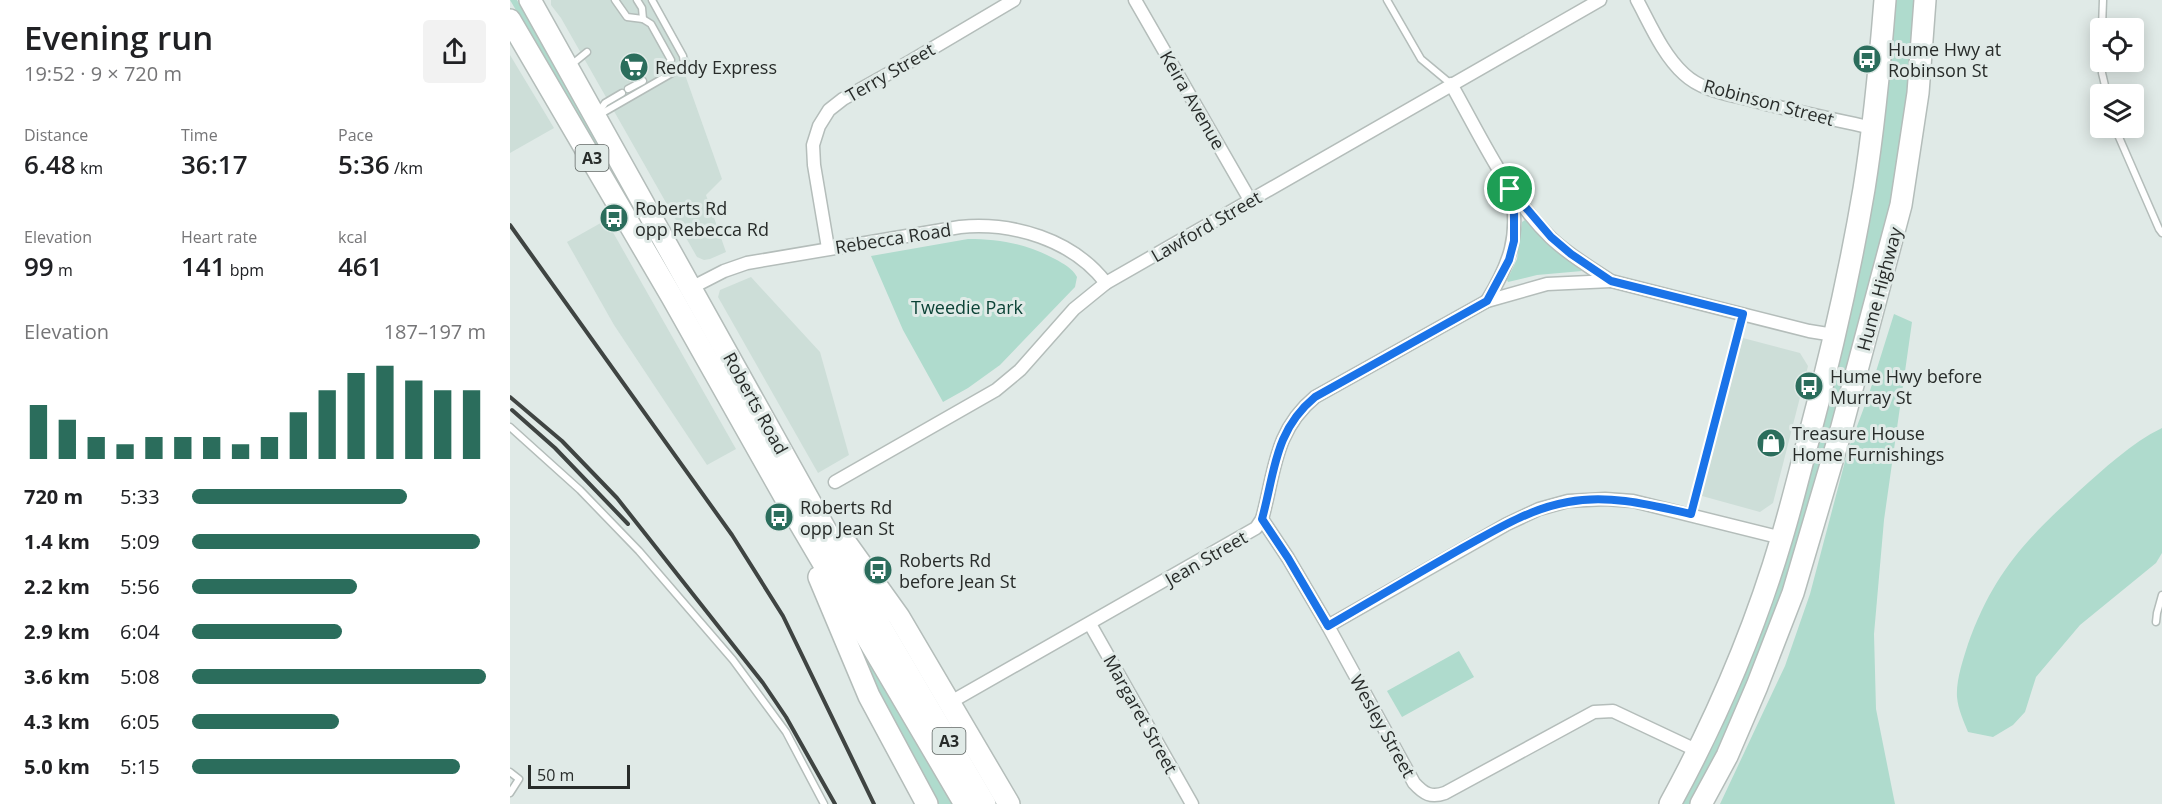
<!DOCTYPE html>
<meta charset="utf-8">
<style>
body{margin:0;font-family:"Open Sans",sans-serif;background:#f2f2f2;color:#202124;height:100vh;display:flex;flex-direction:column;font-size:22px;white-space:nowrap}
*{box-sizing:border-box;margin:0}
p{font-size:20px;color:#757577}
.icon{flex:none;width:33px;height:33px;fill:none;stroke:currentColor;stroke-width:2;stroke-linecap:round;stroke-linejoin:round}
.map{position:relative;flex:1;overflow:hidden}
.side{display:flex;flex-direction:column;background:#fff;width:510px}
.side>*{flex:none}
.controls{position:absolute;left:1580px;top:18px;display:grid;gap:12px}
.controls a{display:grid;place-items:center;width:54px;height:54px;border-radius:6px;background:#fff;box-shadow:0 3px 15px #0003;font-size:30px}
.scale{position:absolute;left:18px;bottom:15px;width:102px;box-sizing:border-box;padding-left:6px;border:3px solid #282c2a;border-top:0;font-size:16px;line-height:21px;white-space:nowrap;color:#282c2a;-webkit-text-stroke:4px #e0eae7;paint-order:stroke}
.pin{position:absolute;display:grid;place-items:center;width:51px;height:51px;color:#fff;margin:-26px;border:3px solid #fff;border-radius:50%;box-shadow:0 2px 6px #0007}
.round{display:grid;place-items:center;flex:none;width:63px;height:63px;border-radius:6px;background:#f2f2f2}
.summary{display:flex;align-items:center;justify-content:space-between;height:102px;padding:0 24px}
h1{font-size:33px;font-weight:600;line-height:45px}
.stats{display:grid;grid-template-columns:repeat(3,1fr);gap:9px;height:102px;padding:6px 24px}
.stats div{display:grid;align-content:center}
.stats b{font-size:26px;font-weight:600}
.stats small{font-size:16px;font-weight:400}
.stats p{font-size:16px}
.chart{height:168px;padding:12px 24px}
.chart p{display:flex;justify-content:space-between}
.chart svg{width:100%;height:108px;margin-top:6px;stroke:#2b6d5c;stroke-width:6}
ul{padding:0 24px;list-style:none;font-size:20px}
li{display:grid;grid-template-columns:96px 72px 1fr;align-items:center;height:45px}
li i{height:15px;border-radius:8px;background:#2b6d5c}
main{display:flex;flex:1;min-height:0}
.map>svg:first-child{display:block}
.built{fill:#cdded8}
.green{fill:#afdbcd}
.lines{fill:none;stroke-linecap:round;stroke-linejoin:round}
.lane-casing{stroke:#b4bdba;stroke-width:9}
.street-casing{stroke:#b4bdba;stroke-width:15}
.highway-casing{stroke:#b4bdba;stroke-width:24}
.lane{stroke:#fff;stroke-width:6}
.street{stroke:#fff;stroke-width:12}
.highway{stroke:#fff;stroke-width:21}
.rail{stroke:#3f4442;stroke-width:4}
.route-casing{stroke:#fff;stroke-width:12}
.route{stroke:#1a73e8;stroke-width:8}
.labels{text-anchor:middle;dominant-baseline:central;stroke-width:6;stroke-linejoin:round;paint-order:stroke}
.shield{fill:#e0eae7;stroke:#5f6563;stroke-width:1.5}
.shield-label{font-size:16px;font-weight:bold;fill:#282c2a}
.poi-label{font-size:18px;fill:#282c2a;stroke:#e0eae7;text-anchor:start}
.street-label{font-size:18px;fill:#282c2a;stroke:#e0eae7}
.park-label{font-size:18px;fill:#0b4236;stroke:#e0eae7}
</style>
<main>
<section class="side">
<div class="summary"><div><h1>Evening run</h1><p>19:52 · 9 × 720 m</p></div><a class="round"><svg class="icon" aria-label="share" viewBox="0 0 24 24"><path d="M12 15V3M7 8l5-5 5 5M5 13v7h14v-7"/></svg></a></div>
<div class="stats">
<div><p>Distance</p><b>6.48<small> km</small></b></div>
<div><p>Time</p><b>36:17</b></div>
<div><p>Pace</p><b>5:36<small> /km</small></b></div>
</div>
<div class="stats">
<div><p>Elevation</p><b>99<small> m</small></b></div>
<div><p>Heart rate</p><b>141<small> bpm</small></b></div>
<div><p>kcal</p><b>461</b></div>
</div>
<div class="chart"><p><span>Elevation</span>187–197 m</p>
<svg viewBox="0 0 160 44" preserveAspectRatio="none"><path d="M5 44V22M15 44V28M25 44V35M35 44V38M45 44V35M55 44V35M65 44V35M75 44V38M85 44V35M95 44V25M105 44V16M115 44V9M125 44V6M135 44V12M145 44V16M155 44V16"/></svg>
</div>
<ul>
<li><b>720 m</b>5:33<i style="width:73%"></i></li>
<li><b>1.4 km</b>5:09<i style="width:98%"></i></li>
<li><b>2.2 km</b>5:56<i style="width:56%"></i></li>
<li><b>2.9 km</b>6:04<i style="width:51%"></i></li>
<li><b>3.6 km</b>5:08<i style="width:100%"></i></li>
<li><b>4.3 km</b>6:05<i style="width:50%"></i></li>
<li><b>5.0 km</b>5:15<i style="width:91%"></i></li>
</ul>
</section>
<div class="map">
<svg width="1652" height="804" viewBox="0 0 1652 804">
<rect width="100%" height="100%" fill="#e0eae7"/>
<g class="built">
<polygon points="41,0 147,0 183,66 174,72 212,179 196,195 216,252 200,259 194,260 187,257 51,18 41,5"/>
<polygon points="0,55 44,128 0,153"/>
<polygon points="96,220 226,449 197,465 104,325 57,242"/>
<polygon points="241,277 310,352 339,455 308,473 208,297 210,290"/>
<polygon points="1233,338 1290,353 1298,366 1263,503 1250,512 1192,496"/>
</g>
<g class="green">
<polygon points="0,0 7,0 98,158 94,160"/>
<path d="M1385,0H1405C1402,53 1398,106 1389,158C1374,241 1350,323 1327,404C1308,476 1290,548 1264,618C1240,682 1212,743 1181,804H1172L1211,727L1373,129Z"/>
<polygon points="1015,220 1036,243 1072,271 1027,275 998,282 997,280 1007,259 1012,222"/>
<path d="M458,239C490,239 517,244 545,259C554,264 562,268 567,277L565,287L490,365L458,388L433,402L393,330L361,256Z"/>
<polygon points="1384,314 1402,322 1374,520 1364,634 1366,709 1385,804 1210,804 1275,666 1300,594 1338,450 1358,397"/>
<path d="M1652,428V553L1646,563L1570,625L1526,677L1515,712L1503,725L1483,737L1458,732C1454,722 1448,709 1447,697C1446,680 1453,660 1458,644C1483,574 1515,540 1569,491C1594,469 1621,443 1652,428Z"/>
<polygon points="340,628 443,804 424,804 397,757"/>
<polygon points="949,651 964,677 892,717 877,691"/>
</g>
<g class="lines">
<g class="lane-casing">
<g id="lane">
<polyline points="105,0 117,17 133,19 141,24 161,60 156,67 149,72"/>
<polyline points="127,0 132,8 133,19"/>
<polyline points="877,0 911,59 941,84"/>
<polyline points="1592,28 1593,0"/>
<polyline points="1592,62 1592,73 1597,94"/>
<polyline points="61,65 77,52"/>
<polyline points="118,89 133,81"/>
<polyline points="88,113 95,103 112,93"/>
<polyline points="89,115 169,69 174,63 173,56 142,0"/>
<polyline points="1605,128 1649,229 1652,233"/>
<polyline points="0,427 70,490 129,551 223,660 276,732 314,804"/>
<polyline points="1181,514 1233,315"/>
<polyline points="1646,622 1647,613 1652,595"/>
<polyline points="0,772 9,779 0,793"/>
</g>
</g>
<g class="street-casing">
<g id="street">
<polyline points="625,0 740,200"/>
<path d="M1127,0C1140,24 1153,55 1174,74C1192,91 1218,94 1241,100C1282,111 1322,119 1363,128"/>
<path d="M941,84C971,137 997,195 1041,238C1059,255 1081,268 1101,281L1299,331L1324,335"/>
<polyline points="318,248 304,165 303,145 309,126 319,110 333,99 401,61 504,0"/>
<path d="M177,290L214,271L237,263L450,227C503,222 562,239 596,283"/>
<path d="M977,301C1000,263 1010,236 1001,191"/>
<polyline points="325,482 486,390 510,370 564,309 596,283 1090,0"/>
<path d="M752,519L778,558L818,626L904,783C914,794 921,798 935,793L1084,712L1103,711L1188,751"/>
<polyline points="580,624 682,804"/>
<polyline points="818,626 997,524 1029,509 1058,501 1095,499 1123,501 1272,538"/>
<path d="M439,703L746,528L752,519C765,472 764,431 805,397L977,301L1037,284L1101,281"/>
</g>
</g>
<g class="highway-casing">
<g id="highway">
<polyline points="20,0 348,588 475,804"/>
<polyline points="0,20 162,297 285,515 455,804"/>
<polyline points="336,543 389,617 499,804"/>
<polyline points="309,577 359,696 417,804"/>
<path d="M1160,804C1206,720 1245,629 1272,537C1282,504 1290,470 1299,437C1321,355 1340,272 1354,189C1364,127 1370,63 1375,0"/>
<polyline points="1191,804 1217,756 1247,686 1283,593 1330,434 1391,205 1408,93 1415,0"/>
</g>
</g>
<use href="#lane" class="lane"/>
<use href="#street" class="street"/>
<use href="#highway" class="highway"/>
<g class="rail">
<polyline points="0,225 222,535 273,616 364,804"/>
<polyline points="0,397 52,441 107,498 253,683 276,717 325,804"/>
<polyline points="2,410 45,448 118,524"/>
</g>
</g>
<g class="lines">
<g class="route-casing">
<path id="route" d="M1000,189L1041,237L1061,254L1101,281L1233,314L1181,514C1141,505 1099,494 1058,502C1018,509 984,531 949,550C905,575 861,601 818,626L778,558L752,519C765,472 764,431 805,397L977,301L999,260L1004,241V210Z"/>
</g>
<use href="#route" class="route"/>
</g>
<defs>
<g id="bus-disc" transform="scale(1.5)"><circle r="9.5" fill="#2b6d5c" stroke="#e0eae7"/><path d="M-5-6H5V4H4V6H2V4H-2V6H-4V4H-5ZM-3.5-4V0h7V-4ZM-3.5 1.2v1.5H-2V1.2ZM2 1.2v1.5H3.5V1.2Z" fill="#fff"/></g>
<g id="supermarket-disc" transform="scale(1.5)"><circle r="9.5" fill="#2b6d5c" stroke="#e0eae7"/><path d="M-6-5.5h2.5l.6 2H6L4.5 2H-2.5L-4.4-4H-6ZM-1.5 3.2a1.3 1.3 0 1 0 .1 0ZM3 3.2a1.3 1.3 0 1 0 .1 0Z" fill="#fff"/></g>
<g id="shop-disc" transform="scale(1.5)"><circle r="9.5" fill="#2b6d5c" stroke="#e0eae7"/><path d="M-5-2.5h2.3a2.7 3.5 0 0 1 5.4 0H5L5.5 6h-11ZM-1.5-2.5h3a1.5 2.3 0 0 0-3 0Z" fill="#fff"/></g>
</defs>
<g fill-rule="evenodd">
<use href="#bus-disc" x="1357" y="59"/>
<use href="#supermarket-disc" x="124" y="67"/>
<use href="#bus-disc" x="104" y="218"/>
<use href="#bus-disc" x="1299" y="386"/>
<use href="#shop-disc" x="1261" y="443"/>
<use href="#bus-disc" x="269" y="517"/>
<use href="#bus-disc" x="368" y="570"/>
</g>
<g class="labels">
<g class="shield">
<rect x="65.5" y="145" width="33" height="26" rx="4.5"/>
<rect x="422.5" y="728" width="33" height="26" rx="4.5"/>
</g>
<g class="shield-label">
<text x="82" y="158">A3</text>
<text x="439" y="741">A3</text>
</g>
<g class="poi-label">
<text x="1378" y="49">Hume Hwy at<tspan x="1378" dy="21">Robinson St</tspan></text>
<text x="145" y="67">Reddy Express</text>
<text x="125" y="208">Roberts Rd<tspan x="125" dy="21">opp Rebecca Rd</tspan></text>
<text x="1320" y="376">Hume Hwy before<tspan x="1320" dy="21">Murray St</tspan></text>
<text x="1282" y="433">Treasure House<tspan x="1282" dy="21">Home Furnishings</tspan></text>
<text x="290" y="507">Roberts Rd<tspan x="290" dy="21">opp Jean St</tspan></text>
<text x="389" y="560">Roberts Rd<tspan x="389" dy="21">before Jean St</tspan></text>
</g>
<g class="street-label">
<text transform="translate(380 72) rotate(-30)">Terry Street</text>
<text transform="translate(683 100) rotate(60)">Keira Avenue</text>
<text transform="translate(1259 102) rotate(15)">Robinson Street</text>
<text transform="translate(696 226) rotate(-30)">Lawford Street</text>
<text transform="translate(383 238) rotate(-9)">Rebecca Road</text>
<text transform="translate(1369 289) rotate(-75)">Hume Highway</text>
<text transform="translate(246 403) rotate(61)">Roberts Road</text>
<text transform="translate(696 558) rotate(-30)">Jean Street</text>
<text transform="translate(631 714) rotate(61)">Margaret Street</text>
<text transform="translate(873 726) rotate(61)">Wesley Street</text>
</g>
<g class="park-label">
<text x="457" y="307">Tweedie Park</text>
</g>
</g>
</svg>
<div class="controls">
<a><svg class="icon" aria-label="locate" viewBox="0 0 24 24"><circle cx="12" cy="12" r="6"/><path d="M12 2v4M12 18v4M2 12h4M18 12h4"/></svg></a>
<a><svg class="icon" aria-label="layers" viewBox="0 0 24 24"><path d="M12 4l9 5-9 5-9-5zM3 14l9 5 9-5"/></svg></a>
</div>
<div class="scale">50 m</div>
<div class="pin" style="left:1000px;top:189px;background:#1e9e55"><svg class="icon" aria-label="arrive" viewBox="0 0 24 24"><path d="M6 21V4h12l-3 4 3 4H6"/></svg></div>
</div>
</main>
